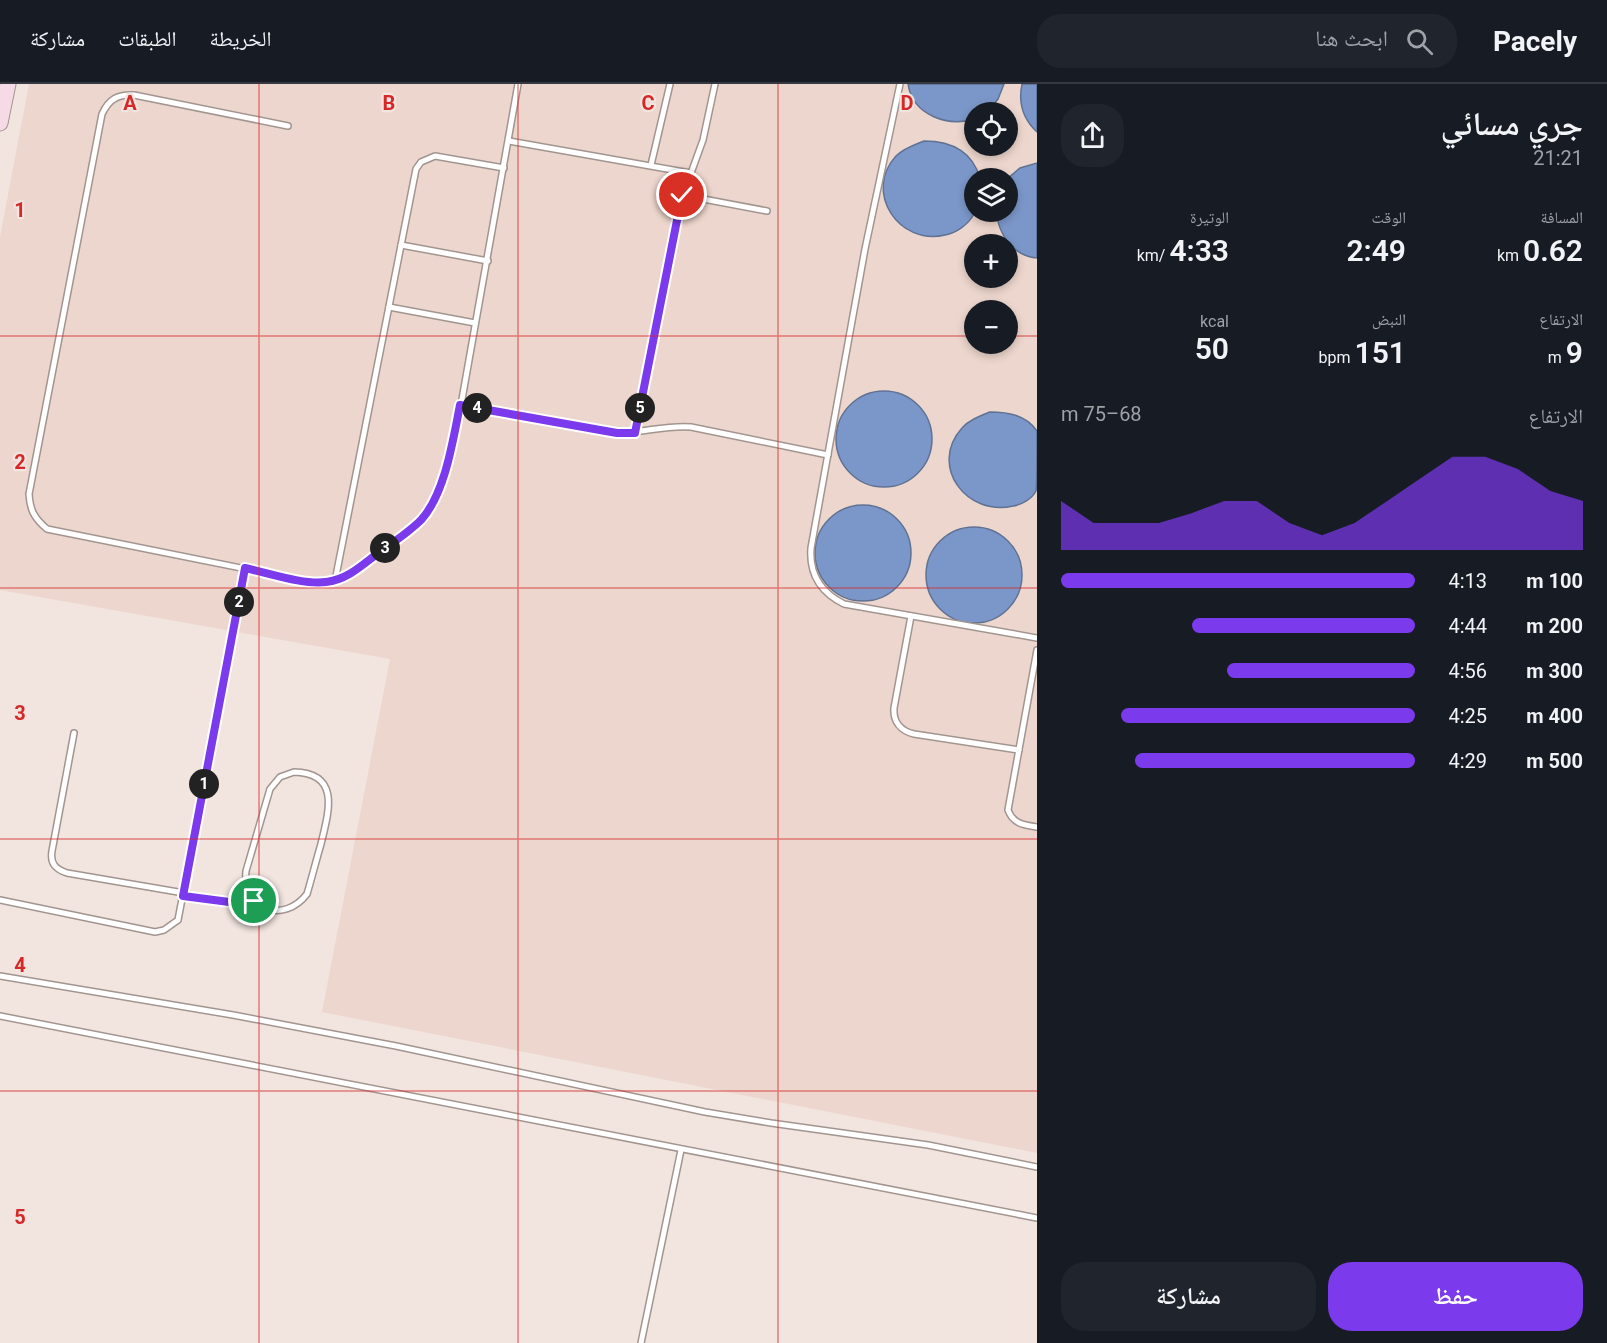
<!DOCTYPE html>
<html lang="ar">
<meta charset="utf-8">
<style>
body{margin:0;font-family:Roboto,"Noto Naskh Arabic",sans-serif;background:#20242c;color:#f1f3f6;direction:rtl;height:100vh;display:flex;flex-direction:column;font-size:22px;white-space:nowrap}
*{box-sizing:border-box;margin:0}
p{font-size:20px;color:#9ea1a6}
.icon{flex:none;width:33px;height:33px;fill:none;stroke:currentColor;stroke-width:2;stroke-linecap:round;stroke-linejoin:round}
.map{position:relative;flex:1;overflow:hidden;direction:ltr}
.details{display:flex;flex-direction:column;background:#171b24;width:570px}
.details>*{flex:none}
.controls{position:absolute;left:964px;top:18px;display:grid;gap:12px}
.controls a{display:grid;place-items:center;width:54px;height:54px;border-radius:50%;background:#171b24;box-shadow:0 3px 9px #0003;font-size:30px}
.pin{position:absolute;display:grid;place-items:center;width:51px;height:51px;color:#fff;margin:-26px;border:3px solid #fff;border-radius:50%;box-shadow:0 2px 6px #0007}
.km{position:absolute;width:30px;height:30px;margin:-15px;border-radius:50%;background:#222;color:#fff;font-size:16px;line-height:30px;text-align:center}
.round{display:grid;place-items:center;flex:none;width:63px;height:63px;border-radius:24px;background:#20242c}
.head{display:flex;align-items:center;justify-content:space-between;height:102px;padding:0 24px}
h1{font-size:33px;font-weight:600;line-height:45px}
.stats{display:grid;grid-template-columns:repeat(3,1fr);gap:9px;height:102px;padding:6px 24px}
.stats div{display:grid;align-content:center}
.stats b{font-size:30px;font-weight:600}
.stats small{font-size:16px;font-weight:400}
.stats p{font-size:16px}
.chart{height:168px;padding:12px 24px}
.chart p{display:flex;justify-content:space-between}
.chart svg{width:100%;height:108px;margin-top:6px;fill:#7c3aed;opacity:.7}
.primary-button{display:flex;gap:12px;margin-top:auto;padding:12px 24px}
.primary-button a{flex:1;height:69px;border-radius:24px;background:#7c3aed;color:#fff;font-size:24px;font-weight:600;line-height:69px;text-align:center}
.primary-button a+a{background:#20242c;color:#f1f3f6}
ul{padding:0 24px;list-style:none;font-size:20px}
li{display:grid;grid-template-columns:96px 72px 1fr;align-items:center;height:45px}
li i{height:15px;border-radius:8px;background:#7c3aed}
header{display:flex;align-items:center;gap:36px;box-sizing:border-box;height:84px;padding:0 30px;background:#171b24;border-bottom:2px solid #363941}
header strong{font-size:28px}
nav{display:flex;gap:33px;margin-inline-start:auto;font-size:21px}
.search{width:420px;height:54px;background:#20242c;display:flex;align-items:center;gap:15px;box-sizing:border-box;padding:0 21px;border-radius:24px;color:#9ea1a6;font-size:22px}
main{display:flex;flex:1;min-height:0}
.map>svg:first-child{display:block}
.built{fill:#edd6cd;fill-rule:evenodd}
.water{fill:#7b97c9;stroke:#607294;stroke-width:1.5}
.lines{fill:none;stroke-linecap:round;stroke-linejoin:round}
.lane-casing{stroke:#a29590;stroke-width:8}
.secondary-casing{stroke:#a29590;stroke-width:17}
.lane{stroke:#fff;stroke-width:5}
.secondary{stroke:#f6dbe6;stroke-width:15}
.route-casing{stroke:#fff;stroke-width:12}
.route{stroke:#7c3aed;stroke-width:8}
.grid{fill:none;stroke:#d62828;stroke-width:1.5;stroke-opacity:0.55}
.grid-label{font-size:20px;text-anchor:middle;font-weight:bold;fill:#d62828;stroke:#f2e4de;stroke-width:4.5;stroke-linejoin:round;paint-order:stroke}
</style>
<header>
<strong>Pacely</strong>
<div class="search"><svg class="icon" aria-label="search" viewBox="0 0 24 24"><circle cx="10" cy="10" r="6"/><path d="M15 15l6 6"/></svg>ابحث هنا</div>
<nav><a>الخريطة</a><a>الطبقات</a><a>مشاركة</a></nav>
</header>
<main>
<section class="details">
<div class="head"><div><h1>جري مسائي</h1><p>21:21</p></div><a class="round"><svg class="icon" aria-label="share" viewBox="0 0 24 24"><path d="M12 15V3M7 8l5-5 5 5M5 13v7h14v-7"/></svg></a></div>
<div class="stats">
<div><p>المسافة</p><b>0.62<small> km</small></b></div>
<div><p>الوقت</p><b>2:49</b></div>
<div><p>الوتيرة</p><b>4:33<small> /km</small></b></div>
</div>
<div class="stats">
<div><p>الارتفاع</p><b>9<small> m</small></b></div>
<div><p>النبض</p><b>151<small> bpm</small></b></div>
<div><p>kcal</p><b>50</b></div>
</div>
<div class="chart"><p><span>الارتفاع</span>68–75 m</p>
<svg viewBox="0 0 160 44" preserveAspectRatio="none"><path d="M0 44V24L10 33L20 33L30 33L40 29L50 24L60 24L70 33L80 38L90 33L100 24L110 15L120 6L130 6L140 11L150 20L160 24V44z"/></svg>
</div>
<ul>
<li><b>100 m</b>4:13<i style="width:100%"></i></li>
<li><b>200 m</b>4:44<i style="width:63%"></i></li>
<li><b>300 m</b>4:56<i style="width:53%"></i></li>
<li><b>400 m</b>4:25<i style="width:83%"></i></li>
<li><b>500 m</b>4:29<i style="width:79%"></i></li>
</ul>
<div class="primary-button"><a>حفظ</a><a>مشاركة</a></div>
</section>
<div class="map">
<svg width="1037" height="1259" viewBox="0 0 1037 1259">
<rect width="100%" height="100%" fill="#f2e4de"/>
<path class="built" d="M29,0H1037V1069L322,928L390,575L0,506V153ZM975,28H1008V62H975ZM975,94H1008V128H975ZM975,160H1008V194H975ZM975,226H1008V260H975Z"/>
<g class="water">
<path d="M908,0H1004L998,15L988,27L975,28V35C948,43 913,32 908,0Z"/>
<path d="M1022,0H1037V48C1023,35 1018,19 1022,0Z"/>
<path d="M924,57C951,57 972,67 980,94H975C975,104 978,123 974,130C968,141 956,149 945,151C899,162 863,108 896,72C904,64 914,61 924,57Z"/>
<path d="M1037,79V174C1012,172 999,150 996,128H1008V94L1020,84Z"/>
<circle cx="884" cy="355" r="48"/>
<path d="M990,328C1008,328 1026,331 1037,347C1037,358 1037,400 1036,407C1032,415 1021,421 1013,422C967,433 928,382 962,344C969,336 980,332 990,328Z"/>
<circle cx="863" cy="469" r="48"/>
<circle cx="974" cy="491" r="48"/>
</g>
<g class="lines">
<g class="lane-casing">
<g id="lane">
<path d="M900,0L865,165L811,464C809,490 820,508 844,520L1037,554"/>
<path d="M288,42L134,11C118,10 109,15 102,30L29,410C30,426 34,434 47,445L311,498L335,497L353,488L418,439L432,422L436,412L444,388L461,321L518,0"/>
<polyline points="509,57 690,89"/>
<polyline points="651,81 670,0"/>
<polyline points="682,111 767,127"/>
<polyline points="401,161 488,177"/>
<polyline points="389,223 475,239"/>
<path d="M461,321L617,349C642,349 666,341 691,343L828,371"/>
<polyline points="635,349 678,125 703,56 715,0"/>
<polyline points="335,497 416,85 421,78 435,72 504,84"/>
<path d="M911,532L894,624C893,638 901,647 914,650L1019,666"/>
<path d="M1037,566L1008,726C1013,740 1024,741 1037,743"/>
<path d="M74,649L52,767C50,779 55,785 67,789L184,809"/>
<path d="M294,688C342,689 328,730 321,760C316,777 312,793 307,810C284,840 242,827 246,787L270,705L280,693Z"/>
<polyline points="183,812 237,819 254,817"/>
<polyline points="0,816 155,848 164,846 178,836 245,484"/>
<polyline points="0,892 233,931 396,962 705,1028 771,1039 928,1061 1037,1083"/>
<polyline points="0,932 1037,1134"/>
<polyline points="641,1259 681,1066"/>
</g>
</g>
<g class="secondary-casing">
<polyline id="secondary" points="0,39 8,0"/>
</g>
<use href="#lane" class="lane"/>
<use href="#secondary" class="secondary"/>
</g>
<g class="lines">
<g class="route-casing">
<path id="route" d="M254,817L237,819L183,812L245,484C269,489 303,501 326,498C345,496 359,484 373,473C389,461 407,450 421,436C445,410 453,356 460,321L600,346L617,349H635L682,111"/>
</g>
<use href="#route" class="route"/>
</g>
<path class="grid" d="M259,0V1259M518,0V1259M778,0V1259M0,252H975M1008,252H1037M0,504H1037M0,755H1037M0,1007H1037"/>
<g class="grid-label">
<text x="130" y="26">A</text>
<text x="389" y="26">B</text>
<text x="648" y="26">C</text>
<text x="907" y="26">D</text>
<text x="20" y="133">1</text>
<text x="20" y="385">2</text>
<text x="20" y="636">3</text>
<text x="20" y="888">4</text>
<text x="20" y="1140">5</text>
</g>
</svg>
<div class="controls">
<a><svg class="icon" aria-label="locate" viewBox="0 0 24 24"><circle cx="12" cy="12" r="6"/><path d="M12 2v4M12 18v4M2 12h4M18 12h4"/></svg></a>
<a><svg class="icon" aria-label="layers" viewBox="0 0 24 24"><path d="M12 4l9 5-9 5-9-5zM3 14l9 5 9-5"/></svg></a>
<a>+</a>
<a>−</a>
</div>
<div class="pin" style="left:254px;top:817px;background:#1e9e55"><svg class="icon" aria-label="arrive" viewBox="0 0 24 24"><path d="M6 21V4h12l-3 4 3 4H6"/></svg></div>
<div class="pin" style="left:682px;top:111px;background:#d93025"><svg class="icon" aria-label="check" viewBox="0 0 24 24"><path d="M5 12l5 5 9-10"/></svg></div>
<b class="km" style="left:204px;top:700px">1</b>
<b class="km" style="left:239px;top:518px">2</b>
<b class="km" style="left:385px;top:464px">3</b>
<b class="km" style="left:477px;top:324px">4</b>
<b class="km" style="left:640px;top:324px">5</b>
</div>
</main>
